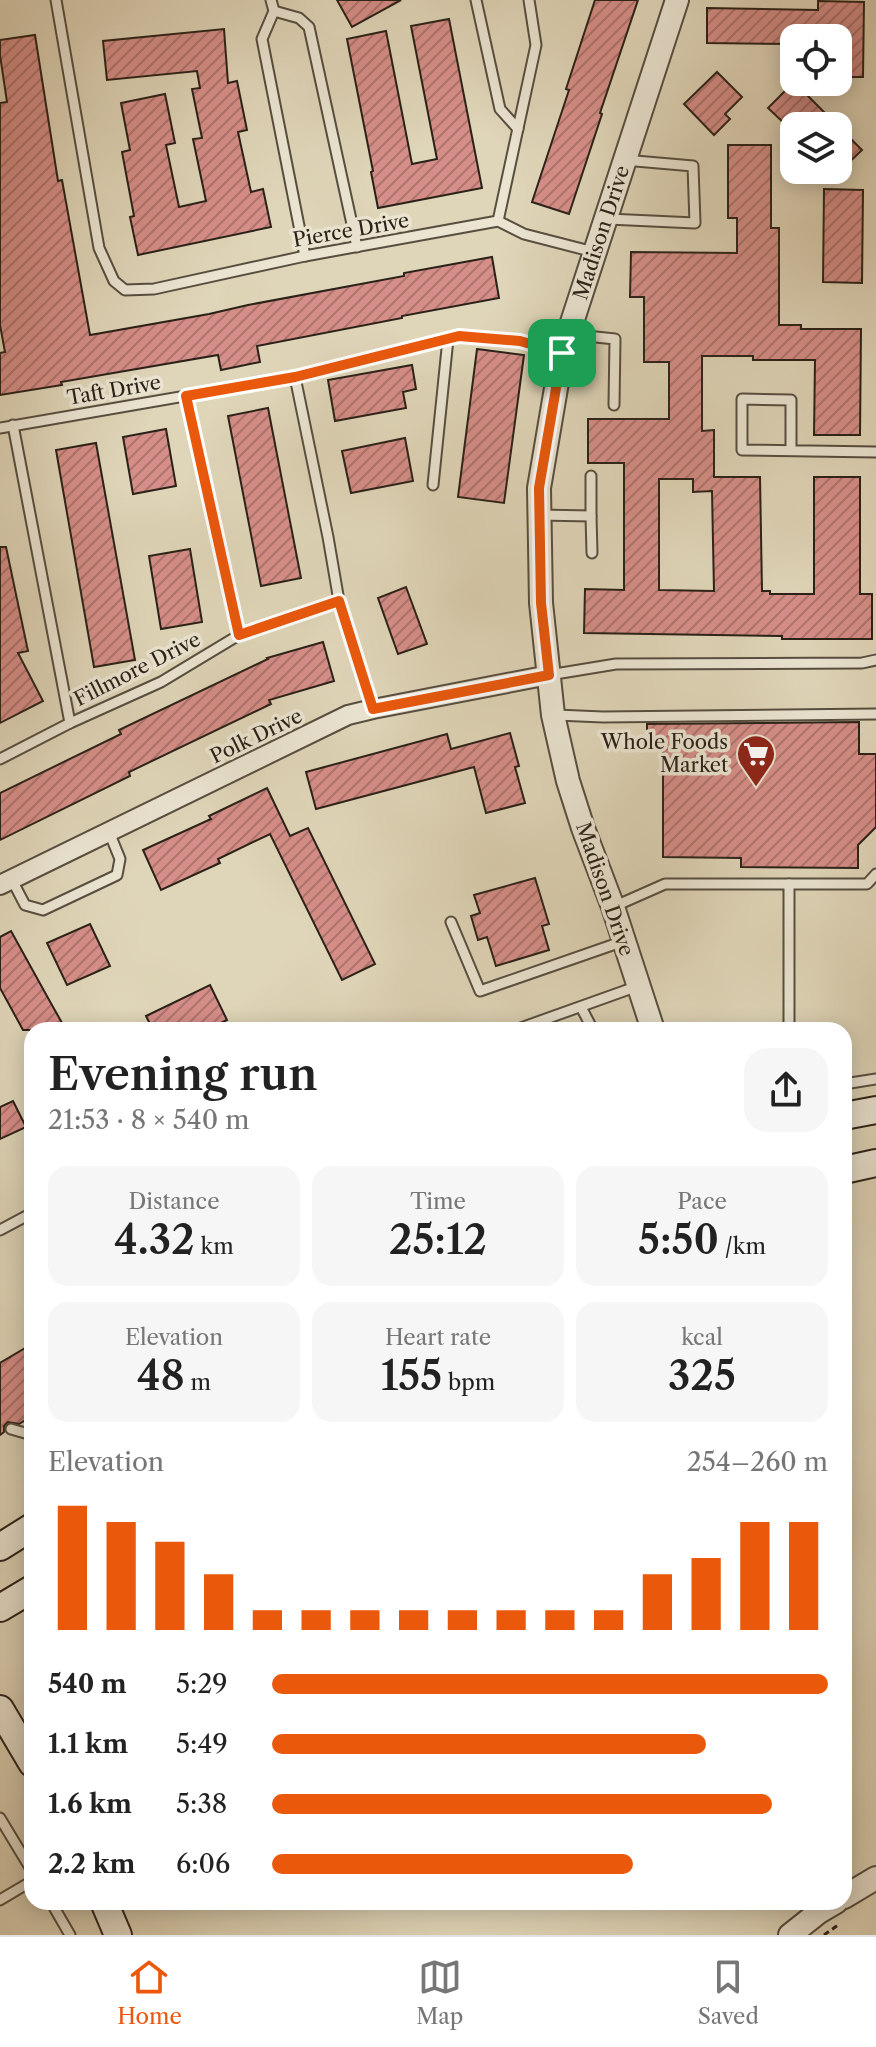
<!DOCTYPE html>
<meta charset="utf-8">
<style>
body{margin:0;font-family:"Libre Caslon Text",serif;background:#f6f6f6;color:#222;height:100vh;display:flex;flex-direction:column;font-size:30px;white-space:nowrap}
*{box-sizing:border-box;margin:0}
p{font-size:26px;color:#767676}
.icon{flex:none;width:44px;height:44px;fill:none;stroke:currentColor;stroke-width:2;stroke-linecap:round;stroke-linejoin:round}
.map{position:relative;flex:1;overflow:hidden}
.side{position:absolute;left:24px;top:1022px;width:828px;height:888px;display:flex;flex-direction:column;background:#fff;border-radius:24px;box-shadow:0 4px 20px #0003}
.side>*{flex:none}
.tools{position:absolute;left:780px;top:24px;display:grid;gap:16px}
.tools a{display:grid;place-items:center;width:72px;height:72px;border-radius:16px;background:#fff;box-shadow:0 4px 20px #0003;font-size:40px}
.pin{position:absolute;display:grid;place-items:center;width:68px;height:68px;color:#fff;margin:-34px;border-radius:16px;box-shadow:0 4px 12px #0006}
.round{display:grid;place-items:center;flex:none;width:84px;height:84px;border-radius:24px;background:#f6f6f6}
.overview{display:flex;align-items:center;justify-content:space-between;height:136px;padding:0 24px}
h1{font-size:44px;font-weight:600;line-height:60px}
.stats{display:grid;grid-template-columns:repeat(3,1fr);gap:12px;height:136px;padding:8px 24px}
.stats div{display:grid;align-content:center;border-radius:20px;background:#f6f6f6;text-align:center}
.stats b{font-size:40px;font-weight:600}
.stats small{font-size:22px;font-weight:400}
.stats p{font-size:22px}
.chart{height:224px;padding:16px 24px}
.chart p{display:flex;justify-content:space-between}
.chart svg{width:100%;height:144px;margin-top:8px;stroke:#ea580c;stroke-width:6}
ul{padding:0 24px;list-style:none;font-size:26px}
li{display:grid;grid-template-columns:128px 96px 1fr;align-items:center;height:60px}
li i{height:20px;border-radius:10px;background:#ea580c}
.dock{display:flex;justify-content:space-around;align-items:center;height:112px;border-top:2px solid #e0e0e0;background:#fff;font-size:22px;color:#767676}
.dock a{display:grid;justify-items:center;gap:4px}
.dock .current{color:#ea580c}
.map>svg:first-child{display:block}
.building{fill:url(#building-hatch);stroke:#2a2118;stroke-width:2;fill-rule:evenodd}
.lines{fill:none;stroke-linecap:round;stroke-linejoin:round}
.service-casing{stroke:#574e40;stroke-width:13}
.minor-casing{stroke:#574e40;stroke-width:22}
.tertiary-casing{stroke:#574e40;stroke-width:26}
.secondary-casing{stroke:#2a2118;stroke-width:30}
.path{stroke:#2a2118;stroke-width:3;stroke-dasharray:6 4;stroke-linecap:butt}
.service{stroke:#eae4d1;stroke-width:9}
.minor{stroke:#eae4d1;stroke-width:18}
.tertiary{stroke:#eae4d1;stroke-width:22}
.secondary{stroke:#eae4d1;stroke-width:26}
.route-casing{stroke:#fff;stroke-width:16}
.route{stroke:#ea580c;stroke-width:10}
.labels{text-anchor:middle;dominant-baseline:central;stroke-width:7;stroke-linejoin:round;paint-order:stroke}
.street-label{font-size:20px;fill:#2a2118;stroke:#eae4d1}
.poi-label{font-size:20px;fill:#2a2118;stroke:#eae4d1;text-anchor:end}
</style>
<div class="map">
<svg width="876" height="1935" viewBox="0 0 876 1935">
<defs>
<pattern id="building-hatch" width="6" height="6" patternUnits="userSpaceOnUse" patternTransform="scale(2)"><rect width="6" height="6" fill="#d68e88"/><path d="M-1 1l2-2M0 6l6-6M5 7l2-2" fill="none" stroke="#ae746e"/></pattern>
</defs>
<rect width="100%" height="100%" fill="#dfd5b8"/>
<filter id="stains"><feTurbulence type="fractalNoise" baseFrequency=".0025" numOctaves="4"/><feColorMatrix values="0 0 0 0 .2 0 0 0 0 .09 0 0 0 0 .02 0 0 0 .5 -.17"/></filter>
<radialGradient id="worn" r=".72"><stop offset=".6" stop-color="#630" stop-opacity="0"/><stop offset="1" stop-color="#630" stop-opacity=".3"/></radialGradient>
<g class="building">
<polygon points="337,0 401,0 352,27"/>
<polygon points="595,0 638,0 600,113 602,114 569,214 532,202 569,90 566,89"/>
<polygon points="818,1 864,2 863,77 838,77 838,38 794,38 794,44 707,43 707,8 818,10"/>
<polygon points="449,19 482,188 378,208 371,172 373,171 347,39 386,31 412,164 437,159 411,26"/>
<polygon points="224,29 228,83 237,81 247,130 238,132 251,192 263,189 271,227 138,255 130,217 134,216 122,152 130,150 121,103 165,94 175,143 166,145 179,207 206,201 193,139 202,138 192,89 200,88 197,71 107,80 103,41"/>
<polygon points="35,35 58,181 62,180 90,335 209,314 248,305 404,276 404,273 492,257 499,298 402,316 402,318 257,346 260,362 221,370 218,355 61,382 62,385 0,395 0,353 5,352 0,325 0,103 7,102 0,55 0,40"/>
<polygon points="717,72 742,97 725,114 730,119 714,135 684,104"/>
<polygon points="794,82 838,126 787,126 768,108"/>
<polygon points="838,126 862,150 838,173"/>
<path d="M728,145H771V228H779V325H801V329H861L860,435H814L815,360H753V356H702V431L714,430V477H760L762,591H770V594H814V477H860V594H872V639H782V636L584,633L585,589L624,590V463H588V419H669V362H644V297H630L631,252L737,253V218H728ZM659,479H693V492L712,491L714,591L659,590Z"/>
<polygon points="824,189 863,190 862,283 823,282"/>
<polygon points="477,349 524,355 504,503 458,497"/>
<polygon points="412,365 416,389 403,392 406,408 335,421 328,380"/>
<polygon points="268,408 301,578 261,586 228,416"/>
<polygon points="166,429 176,486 133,494 123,437"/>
<polygon points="405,438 413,481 351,493 342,451"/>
<polygon points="96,443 135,660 94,667 56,450"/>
<polygon points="0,547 6,547 28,651 18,653 43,701 0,723"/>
<polygon points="190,549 202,622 161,629 149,556"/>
<polygon points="406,587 427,644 398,654 378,598"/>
<polygon points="323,642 334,681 269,700 271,704 129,772 130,776 0,840 0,793 121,734 119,730 268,659 267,658"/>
<polygon points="859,722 859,754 876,754 876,827 858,845 858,868 741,867 741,858 663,857 663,749 647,748 647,724"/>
<polygon points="510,733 519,766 515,767 525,803 486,813 474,767 316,809 306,772 447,734 451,749"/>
<polygon points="267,788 290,836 308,828 375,964 342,980 270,834 218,859 220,863 161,890 143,850 211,819 209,816"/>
<polygon points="535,878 549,924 542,926 549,950 496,966 487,937 478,940 471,916 480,913 474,895"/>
<polygon points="90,924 110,966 67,985 47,943"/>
<polygon points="11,931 48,998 66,1030 23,1030 0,988 0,937"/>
<polygon points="210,985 227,1020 207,1030 153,1030 146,1016"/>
<polygon points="13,1101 26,1127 0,1139 0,1107"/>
<polygon points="32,1344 32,1422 24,1421 19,1424 8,1422 4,1426 4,1432 0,1435 0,1363"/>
</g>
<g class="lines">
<g class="service-casing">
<g id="service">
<polyline points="56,0 99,248 114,281 125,290 154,289 305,256 498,221 524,234 594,252"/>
<polyline points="271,0 274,11 262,39 305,256"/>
<polyline points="476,0 500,109 518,129"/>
<polyline points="274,11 299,18 309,27 357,247"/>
<polyline points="608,219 695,223 693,166 624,160"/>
<polyline points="498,221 536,45 529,0"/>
<polyline points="567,334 615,339 614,405"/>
<polyline points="295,377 328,537 339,601 373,709"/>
<polyline points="186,396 239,635"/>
<polyline points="13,425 70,723"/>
<polyline points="0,428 295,377 459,336 520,341 562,353"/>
<polyline points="791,450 791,400 742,399 742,450 876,452"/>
<polyline points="433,485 448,339"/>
<polyline points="539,515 591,516 591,476"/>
<polyline points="591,516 592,553"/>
<polyline points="549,675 616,664 862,663 876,660"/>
<polyline points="556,715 603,717 876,714"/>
<polyline points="0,759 70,723 161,682 239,635 339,601"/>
<polyline points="12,880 25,905 43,910 117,875 120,859 109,832"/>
<polyline points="613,907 665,884 867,884 876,874"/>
<polyline points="451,922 480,991 624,941"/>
<polyline points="581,1007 593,1030"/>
<polyline points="515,1030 638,986"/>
<polyline points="789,1030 789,884"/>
<polyline points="844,1084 876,1079"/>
<polyline points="0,1230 32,1213"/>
<polyline points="11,1429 32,1435"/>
<polyline points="0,1818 32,1871"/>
<polyline points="0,1900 32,1881"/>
<polyline points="51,1902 70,1935"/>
</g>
</g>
<g class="minor-casing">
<polyline id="minor" points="0,885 348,715 373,709 549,675"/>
</g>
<g class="tertiary-casing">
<g id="tertiary">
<path id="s1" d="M653,1030L613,907L583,828L568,781L553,715L541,603L539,488L562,353L677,0"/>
<polyline points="844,1897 876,1878"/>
<polyline points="790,1935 819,1912 836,1902"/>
</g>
</g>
<g class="secondary-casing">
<g id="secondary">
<polyline points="844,1116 876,1110"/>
<polyline points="844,1170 876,1163"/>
<polyline points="0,1547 32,1527"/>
<polyline points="0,1608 32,1589"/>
<polyline points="0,1709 32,1763"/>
<polyline points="104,1902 118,1935"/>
</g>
</g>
<polyline class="path" points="824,1935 838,1925"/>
<use href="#service" class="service"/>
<use href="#minor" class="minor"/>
<use href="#tertiary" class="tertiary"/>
<use href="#secondary" class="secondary"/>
</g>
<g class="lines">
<g class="route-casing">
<polygon id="route" points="459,336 520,341 562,353 539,488 541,603 549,675 373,709 339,601 239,635 186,396 295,377"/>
</g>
<use href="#route" class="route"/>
</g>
<defs>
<g id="supermarket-pin" transform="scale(2)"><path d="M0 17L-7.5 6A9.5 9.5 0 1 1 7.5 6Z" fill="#8f2418" stroke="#eae4d1"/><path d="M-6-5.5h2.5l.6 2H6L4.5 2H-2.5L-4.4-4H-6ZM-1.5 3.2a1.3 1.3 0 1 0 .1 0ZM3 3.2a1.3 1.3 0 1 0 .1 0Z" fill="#fff"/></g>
</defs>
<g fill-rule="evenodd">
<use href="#supermarket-pin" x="756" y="754"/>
</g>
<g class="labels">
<g class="street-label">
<text transform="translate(351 230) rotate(-10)">Pierce Drive</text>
<text stroke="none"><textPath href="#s1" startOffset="822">Madison Drive</textPath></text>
<text transform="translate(114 390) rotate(-10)">Taft Drive</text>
<text transform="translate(137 669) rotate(-27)">Fillmore Drive</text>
<text transform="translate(256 736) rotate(-26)">Polk Drive</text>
<text transform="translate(605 889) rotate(71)">Madison Drive</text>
</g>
<g class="poi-label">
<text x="728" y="742">Whole Foods<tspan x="728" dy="23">Market</tspan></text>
</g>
</g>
<rect width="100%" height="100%" filter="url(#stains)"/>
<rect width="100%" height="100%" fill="url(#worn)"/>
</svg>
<div class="tools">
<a><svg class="icon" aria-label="locate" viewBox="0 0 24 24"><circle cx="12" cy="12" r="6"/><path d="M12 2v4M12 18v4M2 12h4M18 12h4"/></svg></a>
<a><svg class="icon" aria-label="layers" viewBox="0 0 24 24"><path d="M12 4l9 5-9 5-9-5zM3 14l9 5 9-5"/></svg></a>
</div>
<div class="pin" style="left:562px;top:353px;background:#1e9e55"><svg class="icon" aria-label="arrive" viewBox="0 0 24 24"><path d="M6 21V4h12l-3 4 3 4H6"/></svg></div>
<section class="side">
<div class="overview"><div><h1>Evening run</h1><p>21:53 · 8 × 540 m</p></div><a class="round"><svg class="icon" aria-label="share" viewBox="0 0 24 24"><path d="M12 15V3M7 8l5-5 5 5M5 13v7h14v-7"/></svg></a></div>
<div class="stats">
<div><p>Distance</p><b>4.32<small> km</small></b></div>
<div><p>Time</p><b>25:12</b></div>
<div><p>Pace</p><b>5:50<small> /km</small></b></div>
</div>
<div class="stats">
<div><p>Elevation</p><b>48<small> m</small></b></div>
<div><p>Heart rate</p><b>155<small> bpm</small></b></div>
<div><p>kcal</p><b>325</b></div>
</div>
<div class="chart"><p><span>Elevation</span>254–260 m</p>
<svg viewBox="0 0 160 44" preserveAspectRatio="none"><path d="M5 44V6M15 44V11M25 44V17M35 44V27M45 44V38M55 44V38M65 44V38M75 44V38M85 44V38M95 44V38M105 44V38M115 44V38M125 44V27M135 44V22M145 44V11M155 44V11"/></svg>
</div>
<ul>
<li><b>540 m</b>5:29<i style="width:100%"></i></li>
<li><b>1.1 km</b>5:49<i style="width:78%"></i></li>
<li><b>1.6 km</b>5:38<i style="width:90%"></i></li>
<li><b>2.2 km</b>6:06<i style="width:65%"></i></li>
</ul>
</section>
</div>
<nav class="dock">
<a class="current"><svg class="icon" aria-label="home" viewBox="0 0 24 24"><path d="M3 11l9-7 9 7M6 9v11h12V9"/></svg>Home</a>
<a><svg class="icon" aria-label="map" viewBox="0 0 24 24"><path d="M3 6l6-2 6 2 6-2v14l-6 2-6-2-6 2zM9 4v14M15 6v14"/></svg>Map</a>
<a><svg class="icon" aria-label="saved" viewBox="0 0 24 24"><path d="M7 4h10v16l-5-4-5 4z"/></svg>Saved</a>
</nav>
